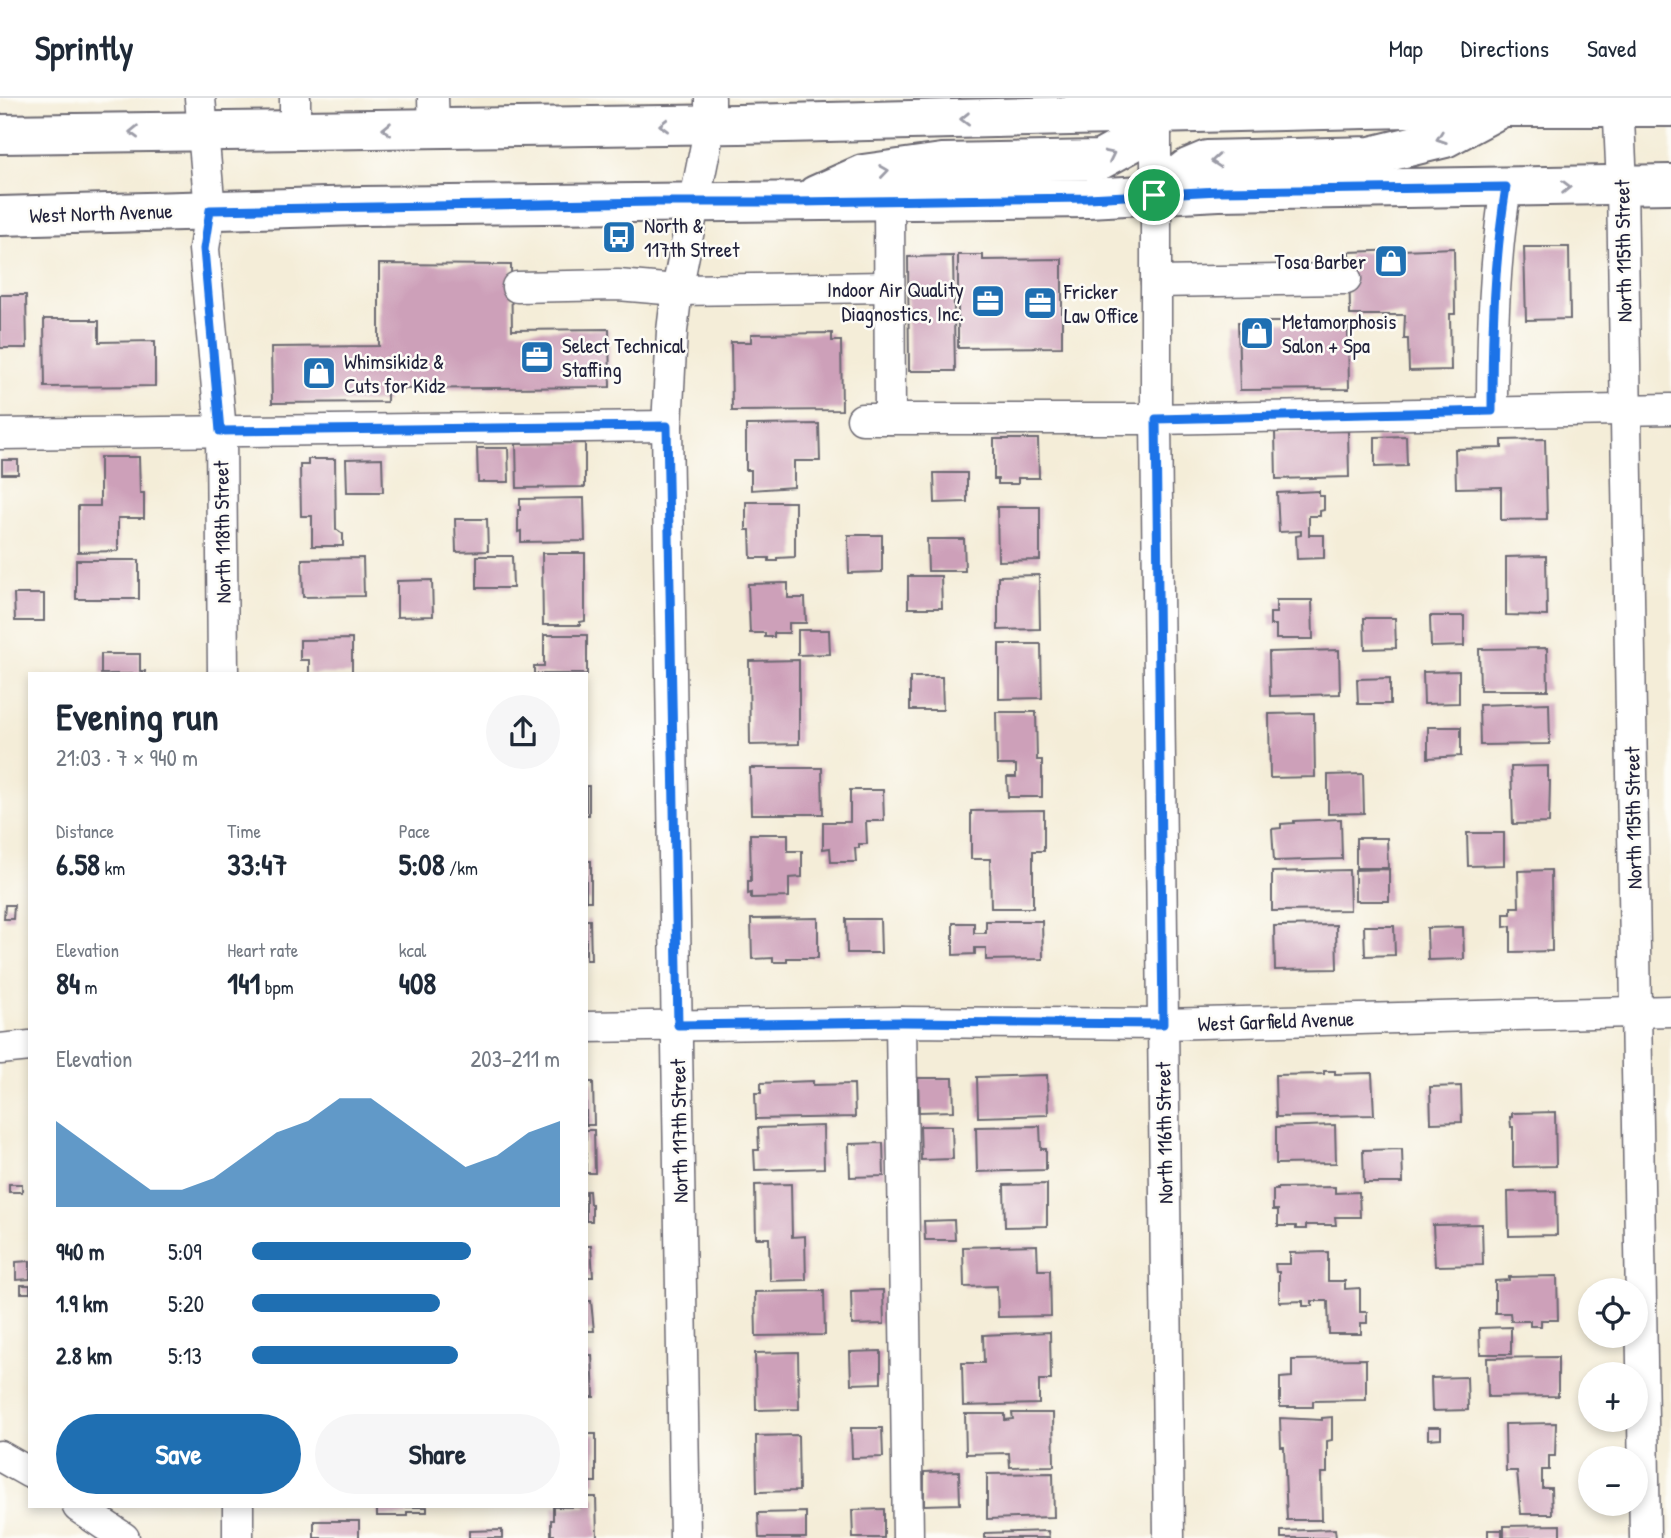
<!DOCTYPE html>
<meta charset="utf-8">
<style>
body{margin:0;font-family:"Patrick Hand",sans-serif;background:#f6f6f7;color:#1f2937;height:100vh;display:flex;flex-direction:column;font-size:26px;white-space:nowrap}
*{box-sizing:border-box;margin:0}
p{font-size:23px;color:#747a83}
.icon{flex:none;width:38px;height:38px;fill:none;stroke:currentColor;stroke-width:2;stroke-linecap:round;stroke-linejoin:round}
.map{position:relative;flex:1;overflow:hidden}
.panel{position:absolute;left:28px;top:574px;width:560px;height:836px;display:flex;flex-direction:column;background:#fff;border-radius:0px;box-shadow:0 4px 10px #0003}
.panel>*{flex:none}
.tools{position:absolute;left:1578px;top:1180px;display:grid;gap:14px}
.tools a{display:grid;place-items:center;width:70px;height:70px;border-radius:50%;background:#fff;box-shadow:0 4px 10px #0003;font-size:35px}
.pin{position:absolute;display:grid;place-items:center;width:60px;height:60px;color:#fff;margin:-30px;border:4px solid #fff;border-radius:50%;box-shadow:0 2px 7px #0007}
.round{display:grid;place-items:center;flex:none;width:74px;height:74px;border-radius:37px;background:#f6f6f7}
.head{display:flex;align-items:center;justify-content:space-between;height:119px;padding:0 28px}
h1{font-size:38px;font-weight:800;line-height:52px}
.stats{display:grid;grid-template-columns:repeat(3,1fr);gap:10px;height:119px;padding:7px 28px}
.stats div{display:grid;align-content:center}
.stats b{font-size:30px;font-weight:800}
.stats small{font-size:19px;font-weight:400}
.stats p{font-size:19px}
.chart{height:196px;padding:14px 28px}
.chart p{display:flex;justify-content:space-between}
.chart svg{width:100%;height:126px;margin-top:7px;fill:#1f6fb2;opacity:.7}
.action{display:flex;gap:14px;margin-top:auto;padding:14px 28px}
.action a{flex:1;height:80px;border-radius:42px;background:#1f6fb2;color:#fff;font-size:28px;font-weight:800;line-height:80px;text-align:center}
.action a+a{background:#f6f6f7;color:#1f2937}
ul{padding:0 28px;list-style:none;font-size:23px}
li{display:grid;grid-template-columns:112px 84px 1fr;align-items:center;height:52px}
li i{height:18px;border-radius:9px;background:#1f6fb2}
header{display:flex;align-items:center;gap:42px;box-sizing:border-box;height:98px;padding:0 35px;background:#fff;border-bottom:2px solid #e0e1e3}
header strong{font-size:33px}
nav{display:flex;gap:38px;margin-inline-start:auto;font-size:24px}
.map>svg:first-child{display:block}
.building{fill:#cda0b9}
.lines{fill:none;stroke-linecap:round;stroke-linejoin:round}
.minor-casing{stroke:#6c6972;stroke-width:33}
.major-casing{stroke:#6c6972;stroke-width:42}
.minor{stroke:#fff;stroke-width:30}
.major{stroke:#fff;stroke-width:38}
.oneway{stroke:#9c9ca7}
.route-casing{stroke:#fff;stroke-width:14}
.route{stroke:#1a73e8;stroke-width:9}
.labels{text-anchor:middle;dominant-baseline:central;stroke-width:5;stroke-linejoin:round;paint-order:stroke}
.street-label{font-size:21px;fill:#22223b;stroke:#fdfcf7}
.poi-label{font-size:21px;fill:#22223b;stroke:#fdfcf7;text-anchor:start}
</style>
<header>
<strong>Sprintly</strong>
<nav><a>Map</a><a>Directions</a><a>Saved</a></nav>
</header>
<div class="map">
<svg width="1671" height="1440" viewBox="0 0 1671 1440">
<rect width="100%" height="100%" fill="#fdfcf7"/>
<filter id="ink" filterUnits="userSpaceOnUse"><feTurbulence type="fractalNoise" baseFrequency=".0143" numOctaves="2"/><feDisplacementMap in="SourceGraphic" scale="14" xChannelSelector="R" yChannelSelector="G"/><feConvolveMatrix kernelMatrix="1 2 1 2 8 2 1 2 1" color-interpolation-filters="sRGB"/></filter>
<filter id="wash" filterUnits="userSpaceOnUse"><feTurbulence type="fractalNoise" baseFrequency=".00686" numOctaves="4" result="noise"/><feDisplacementMap in="SourceGraphic" scale="28" xChannelSelector="R" yChannelSelector="G"/><feGaussianBlur stdDeviation="1.57" result="paint"/><feColorMatrix in="noise" values="0 0 0 0 0 0 0 0 0 0 0 0 0 0 0 0 0 1.4 0 .05"/><feComposite in="paint" operator="in"/></filter>
<g filter="url(#wash)">
<rect width="100%" height="100%" fill="#f4edd8"/>
<g id="blocks">
<g class="building">
<polygon points="1524,149 1569,149 1570,221 1526,222"/>
<polygon points="1454,150 1455,216 1450,216 1451,272 1409,273 1408,241 1404,241 1405,217 1350,217 1349,154"/>
<polygon points="958,157 983,157 983,162 1062,161 1062,249 958,250"/>
<polygon points="953,158 955,273 909,273 908,159"/>
<polygon points="379,166 511,167 512,232 609,231 610,289 387,291 387,304 272,305 271,249 379,248"/>
<polygon points="0,197 26,197 27,250 0,250"/>
<polygon points="44,221 91,221 91,223 99,223 99,244 155,243 155,288 45,289"/>
<polygon points="1238,224 1342,224 1342,229 1348,229 1349,291 1240,292"/>
<polygon points="832,235 832,243 841,243 842,312 732,313 731,244 751,244 751,236"/>
<polygon points="819,326 820,363 794,363 794,389 751,392 751,372 746,372 746,327"/>
<polygon points="1348,333 1349,379 1276,381 1275,334"/>
<polygon points="1406,338 1407,368 1375,369 1375,339"/>
<polygon points="994,341 1038,341 1039,380 1018,380 1018,386 998,386 998,381 994,381"/>
<polygon points="1545,341 1547,421 1501,422 1501,389 1456,390 1455,351 1502,350 1502,342"/>
<polygon points="585,345 585,389 517,390 516,346"/>
<polygon points="477,350 508,350 509,384 478,384"/>
<polygon points="100,359 139,359 140,395 144,395 144,420 118,420 118,453 78,454 78,408 100,408"/>
<polygon points="382,360 383,394 347,394 346,361"/>
<polygon points="308,361 335,361 336,431 343,436 343,448 312,448 312,418 301,418 300,367 308,367"/>
<rect x="2" y="362" width="16" height="14"/>
<polygon points="934,375 967,375 967,404 935,405"/>
<polygon points="1319,393 1319,398 1324,398 1324,412 1320,413 1320,418 1309,418 1309,437 1324,437 1324,460 1297,461 1296,438 1301,437 1301,433 1279,434 1277,395"/>
<polygon points="584,400 585,443 521,444 521,433 518,434 518,412 520,412 520,401"/>
<polygon points="746,404 795,404 795,459 777,460 777,463 769,463 769,460 751,460 750,432 746,432"/>
<polygon points="997,409 1040,409 1040,462 998,463"/>
<polygon points="455,421 487,421 488,453 456,454"/>
<polygon points="848,437 882,437 882,474 849,475"/>
<polygon points="927,441 964,441 965,473 928,473"/>
<polygon points="542,455 585,455 585,523 580,524 580,527 543,527"/>
<polygon points="477,458 512,458 513,490 477,490"/>
<polygon points="1546,458 1547,518 1506,517 1506,459"/>
<polygon points="363,460 364,498 303,499 302,461"/>
<rect x="76" y="462" width="63" height="39"/>
<polygon points="1039,477 1040,531 998,532 998,478"/>
<polygon points="908,478 941,478 942,510 908,510"/>
<polygon points="432,482 433,518 397,519 397,483"/>
<polygon points="788,485 788,500 805,500 806,525 789,525 789,535 774,535 774,539 765,539 765,535 750,535 748,486"/>
<polygon points="14,496 44,496 44,523 15,523"/>
<polygon points="1276,502 1312,502 1313,541 1276,541 1276,527 1270,527 1270,515 1276,515"/>
<polygon points="1430,518 1464,518 1464,548 1431,549"/>
<polygon points="1364,520 1395,520 1396,550 1365,551"/>
<polygon points="798,532 829,532 830,556 798,557"/>
<polygon points="544,537 587,537 587,576 534,576 534,568 544,568"/>
<polygon points="352,541 352,576 309,576 309,562 300,562 300,542"/>
<polygon points="999,546 1041,546 1042,600 999,601"/>
<polygon points="1547,550 1548,592 1480,592 1479,551"/>
<polygon points="1339,552 1340,596 1270,598 1269,554"/>
<polygon points="101,556 140,556 140,573 145,573 145,576 101,576"/>
<polygon points="799,562 799,646 750,647 749,563"/>
<polygon points="1459,573 1459,605 1424,606 1423,574"/>
<polygon points="910,579 942,579 943,612 910,612"/>
<polygon points="1390,580 1390,606 1358,606 1357,581"/>
<polygon points="1549,605 1550,646 1480,647 1479,607"/>
<polygon points="996,614 1036,614 1037,662 1042,662 1042,699 1008,699 1007,679 1016,679 1016,667 997,667"/>
<polygon points="1314,615 1315,679 1270,680 1269,616"/>
<polygon points="1428,629 1461,629 1461,658 1428,660"/>
<polygon points="1548,668 1548,683 1550,683 1549,725 1513,726 1511,669"/>
<polygon points="750,670 822,670 823,716 751,716"/>
<polygon points="1363,676 1364,715 1328,716 1328,677"/>
<rect x="586" y="688" width="3" height="29"/>
<polygon points="850,692 883,692 884,723 866,723 867,746 859,746 859,750 855,750 856,764 831,764 830,750 823,751 823,724 850,724"/>
<polygon points="1044,712 1044,753 1033,753 1033,810 991,810 990,761 971,761 971,713"/>
<polygon points="1341,721 1342,761 1274,763 1272,731 1281,730 1281,726 1294,725 1294,723"/>
<polygon points="1467,735 1504,735 1504,767 1468,768"/>
<polygon points="750,736 788,736 788,753 802,753 802,779 789,780 789,799 751,800 751,795 748,796 748,783 751,783"/>
<polygon points="1356,740 1387,740 1388,770 1356,770"/>
<rect x="586" y="763" width="5" height="40"/>
<polygon points="1389,771 1389,803 1355,803 1355,772"/>
<polygon points="1349,772 1350,812 1272,813 1272,774"/>
<polygon points="1551,772 1552,853 1511,854 1511,828 1504,829 1504,816 1511,816 1511,809 1519,809 1518,773"/>
<polygon points="5,807 14,807 13,821 4,821"/>
<polygon points="818,820 818,860 787,860 787,864 773,864 773,860 752,861 751,821"/>
<polygon points="846,821 880,821 881,855 847,855"/>
<polygon points="586,822 590,822 591,862 586,862"/>
<polygon points="986,823 1042,823 1043,861 986,862 986,850 975,850 975,856 953,857 953,825 974,825 974,835 986,835"/>
<polygon points="1336,827 1337,871 1275,872 1274,828"/>
<polygon points="1364,828 1394,828 1395,857 1365,858"/>
<polygon points="1463,829 1464,861 1428,862 1427,830"/>
<polygon points="1324,973 1335,973 1335,976 1372,975 1374,1017 1276,1019 1275,977 1324,976"/>
<polygon points="1047,977 1048,1017 978,1019 977,979"/>
<polygon points="918,980 953,980 954,1013 919,1014"/>
<polygon points="813,983 813,987 854,986 855,1019 756,1021 755,995 761,995 761,985"/>
<polygon points="586,984 593,984 594,1027 586,1027"/>
<polygon points="1461,988 1462,1024 1431,1025 1430,989"/>
<polygon points="1555,1014 1556,1068 1513,1069 1513,1029 1511,1029 1510,1019 1512,1019 1512,1015"/>
<polygon points="1335,1027 1336,1065 1276,1066 1276,1029"/>
<polygon points="823,1028 824,1070 755,1072 754,1052 759,1052 758,1030"/>
<polygon points="920,1028 952,1028 953,1061 921,1062"/>
<polygon points="1040,1028 1041,1051 1046,1051 1046,1072 977,1074 976,1029"/>
<polygon points="586,1032 594,1032 595,1075 586,1075"/>
<polygon points="883,1045 884,1078 850,1079 849,1046"/>
<polygon points="1402,1051 1403,1085 1364,1085 1363,1052"/>
<rect x="9" y="1086" width="13" height="8"/>
<polygon points="791,1086 792,1139 805,1138 806,1182 770,1183 769,1140 756,1140 755,1087"/>
<polygon points="1047,1086 1047,1128 1005,1129 1004,1087"/>
<polygon points="1335,1089 1335,1095 1359,1094 1360,1119 1335,1119 1336,1127 1306,1127 1306,1131 1296,1131 1296,1128 1278,1128 1278,1112 1273,1112 1273,1092 1277,1092 1277,1090"/>
<polygon points="586,1093 589,1093 590,1106 592,1106 592,1123 586,1123"/>
<polygon points="1556,1093 1557,1137 1509,1138 1508,1094"/>
<polygon points="954,1122 955,1142 925,1142 924,1123"/>
<polygon points="1482,1126 1483,1167 1435,1168 1433,1127"/>
<polygon points="1037,1147 1038,1172 1050,1172 1051,1218 998,1219 997,1188 964,1189 963,1149"/>
<polygon points="586,1148 591,1148 593,1179 586,1179"/>
<polygon points="1328,1154 1328,1183 1345,1183 1345,1191 1360,1190 1360,1214 1367,1214 1367,1225 1361,1225 1361,1236 1329,1236 1328,1203 1312,1203 1312,1208 1303,1208 1303,1203 1279,1204 1279,1174 1276,1174 1275,1166 1290,1166 1290,1155"/>
<polygon points="30,1163 30,1181 16,1182 16,1164"/>
<polygon points="1557,1178 1558,1222 1541,1222 1541,1228 1530,1228 1530,1223 1511,1223 1510,1215 1495,1215 1495,1183 1509,1182 1509,1179"/>
<rect x="21" y="1187" width="9" height="8"/>
<polygon points="883,1192 884,1226 852,1227 851,1193"/>
<polygon points="824,1193 825,1237 756,1238 755,1194"/>
<polygon points="586,1203 591,1203 594,1233 586,1233"/>
<polygon points="1511,1229 1511,1256 1480,1256 1479,1230"/>
<polygon points="1050,1234 1051,1282 1039,1282 1039,1306 963,1308 962,1265 984,1265 983,1237"/>
<polygon points="881,1253 881,1285 851,1286 850,1254"/>
<polygon points="798,1254 799,1311 756,1312 755,1255"/>
<polygon points="586,1257 592,1257 594,1299 586,1299"/>
<polygon points="1558,1259 1558,1298 1488,1299 1487,1260"/>
<polygon points="1366,1261 1366,1302 1313,1303 1313,1309 1280,1309 1280,1280 1292,1279 1292,1262"/>
<polygon points="1467,1279 1468,1312 1432,1313 1431,1280"/>
<polygon points="1012,1315 1053,1315 1054,1368 1010,1369 1009,1355 966,1356 965,1316 1005,1316 1005,1322 1013,1321"/>
<polygon points="1332,1319 1332,1342 1327,1343 1327,1375 1321,1375 1322,1422 1287,1422 1284,1349 1281,1349 1280,1320 1322,1322 1322,1320"/>
<polygon points="1556,1325 1555,1358 1549,1358 1549,1372 1542,1372 1542,1390 1551,1390 1552,1416 1521,1416 1517,1373 1506,1373 1505,1326"/>
<polygon points="1428,1329 1441,1329 1441,1340 1428,1341"/>
<polygon points="851,1330 882,1330 883,1359 852,1360"/>
<rect x="586" y="1336" width="10" height="48"/>
<polygon points="798,1337 799,1393 757,1394 756,1338"/>
<polygon points="959,1373 960,1406 924,1407 924,1374"/>
<polygon points="1053,1375 1054,1419 987,1421 987,1376"/>
<polygon points="586,1399 596,1399 597,1440 554,1440 554,1437 551,1437 551,1422 553,1422 553,1409 586,1409"/>
<polygon points="377,1409 427,1409 427,1414 407,1414 407,1418 377,1418"/>
<polygon points="884,1411 884,1440 853,1440 852,1412"/>
<polygon points="806,1414 806,1440 759,1440 758,1415"/>
<rect x="314" y="1423" width="45" height="17"/>
<polygon points="1560,1427 1560,1440 1504,1440 1504,1428"/>
<polygon points="1335,1431 1336,1440 1281,1440 1281,1433"/>
<polygon points="502,1432 502,1440 469,1440 469,1433"/>
<rect x="1488" y="1432" width="14" height="8"/>
<polygon points="1048,1433 1049,1440 985,1440 985,1435"/>
</g>
</g>
</g>
<g filter="url(#ink)">
<use href="#blocks" fill-opacity="0" stroke="#6c6972" stroke-width="2"/>
<g class="lines">
<g class="minor-casing">
<g id="minor">
<polyline points="200,0 210,112 204,151 221,333 223,576"/>
<polyline points="295,0 295,32"/>
<polyline points="433,0 434,30"/>
<polyline points="1618,0 1622,87 1645,1440"/>
<polyline points="1156,9 1156,321 1169,1440"/>
<polyline points="889,102 890,321"/>
<polyline points="1156,184 1346,181"/>
<polyline points="517,189 618,187 677,192 888,189"/>
<path d="M1492,313C1492,237 1494,164 1506,89"/>
<polyline points="862,321 1156,321 1671,311"/>
<polyline points="0,336 667,328"/>
<polyline points="901,924 908,1440"/>
<polyline points="586,929 901,924 1163,926 1671,913"/>
<polyline points="0,951 30,948"/>
<polyline points="0,1358 30,1375"/>
<polyline points="78,1409 124,1440"/>
<polyline points="238,1409 238,1440"/>
<polyline points="685,1440 667,328 672,233 677,192 710,27 710,0"/>
</g>
</g>
<g class="major-casing">
<g id="major">
<polyline points="0,36 739,26 1450,9 1671,9"/>
<polyline points="816,97 863,76 942,65 1100,62 1138,41 1156,18"/>
<polyline points="1154,97 1188,70 1207,62 1371,58 1445,40 1499,11"/>
<polyline points="0,118 362,108 1088,100 1219,93 1671,86"/>
</g>
</g>
<use href="#minor" class="minor"/>
<use href="#major" class="major"/>
</g>
<defs><path id="oneway-chevron" d="M-2-3.5L2.5 0L-2 3.5" fill="none" stroke-width="1.6" stroke-linecap="round" stroke-linejoin="round" transform="scale(1.75)"/></defs>
<g class="oneway">
<use href="#oneway-chevron" transform="translate(965 21) rotate(179)"/>
<use href="#oneway-chevron" transform="translate(664 27) rotate(179)"/>
<use href="#oneway-chevron" transform="translate(387 31) rotate(179)"/>
<use href="#oneway-chevron" transform="translate(134 34) rotate(179)"/>
<use href="#oneway-chevron" transform="translate(1441 40) rotate(161)"/>
<use href="#oneway-chevron" transform="translate(1110 57) rotate(-26)"/>
<use href="#oneway-chevron" transform="translate(1216 63) rotate(176)"/>
<use href="#oneway-chevron" transform="translate(884 73) rotate(-8)"/>
<use href="#oneway-chevron" transform="translate(1566 89) rotate(-1)"/>
</g>
</g>
<g class="lines" filter="url(#ink)">
<g class="route-casing">
<path id="route" d="M1506,89C1494,165 1492,236 1492,313L1156,321L1163,926L901,924L678,927L667,328L220,333L204,151L210,112L654,104H798L1088,100L1219,93Z"/>
</g>
<use href="#route" class="route"/>
</g>
<defs>
<g id="bus-square" transform="scale(1.75)"><rect x="-9" y="-9" width="18" height="18" rx="4" fill="#1f6fb2" stroke="#fdfcf7"/><path d="M-5-6H5V4H4V6H2V4H-2V6H-4V4H-5ZM-3.5-4V0h7V-4ZM-3.5 1.2v1.5H-2V1.2ZM2 1.2v1.5H3.5V1.2Z" fill="#fff"/></g>
<g id="shop-square" transform="scale(1.75)"><rect x="-9" y="-9" width="18" height="18" rx="4" fill="#1f6fb2" stroke="#fdfcf7"/><path d="M-5-2.5h2.3a2.7 3.5 0 0 1 5.4 0H5L5.5 6h-11ZM-1.5-2.5h3a1.5 2.3 0 0 0-3 0Z" fill="#fff"/></g>
<g id="office-square" transform="scale(1.75)"><rect x="-9" y="-9" width="18" height="18" rx="4" fill="#1f6fb2" stroke="#fdfcf7"/><path d="M-6-3h4V-5.5h4V-3h4V5H-6ZM-1-4.5V-3h2v-1.5ZM-6 0V1H6V0Z" fill="#fff"/></g>
</defs>
<g fill-rule="evenodd">
<use href="#bus-square" x="619" y="139"/>
<use href="#shop-square" x="1391" y="163"/>
<use href="#office-square" x="988" y="203"/>
<use href="#office-square" x="1040" y="205"/>
<use href="#shop-square" x="1257" y="235"/>
<use href="#office-square" x="537" y="259"/>
<use href="#shop-square" x="319" y="275"/>
</g>
<g class="labels">
<g class="street-label">
<text transform="translate(101 115) rotate(-2)">West North Avenue</text>
<text transform="translate(1623 153) rotate(-91)">North 115th Street</text>
<text transform="translate(222 434) rotate(-91)">North 118th Street</text>
<text transform="translate(1633 720) rotate(-91)">North 115th Street</text>
<text transform="translate(1276 923) rotate(-2)">West Garfield Avenue</text>
<text transform="translate(679 1033) rotate(-91)">North 117th Street</text>
<text transform="translate(1164 1035) rotate(-91)">North 116th Street</text>
</g>
<g class="poi-label">
<text x="644" y="127">North &amp;<tspan x="644" dy="24">117th Street</tspan></text>
<text x="1366" y="163" text-anchor="end">Tosa Barber</text>
<text x="964" y="191" text-anchor="end">Indoor Air Quality<tspan x="964" dy="24">Diagnostics, Inc.</tspan></text>
<text x="1064" y="193">Fricker<tspan x="1064" dy="24">Law Office</tspan></text>
<text x="1282" y="223">Metamorphosis<tspan x="1282" dy="24">Salon + Spa</tspan></text>
<text x="562" y="247">Select Technical<tspan x="562" dy="24">Staffing</tspan></text>
<text x="344" y="263">Whimsikidz &amp;<tspan x="344" dy="24">Cuts for Kidz</tspan></text>
</g>
</g>
</svg>
<div class="tools">
<a><svg class="icon" aria-label="locate" viewBox="0 0 24 24"><circle cx="12" cy="12" r="6"/><path d="M12 2v4M12 18v4M2 12h4M18 12h4"/></svg></a>
<a>+</a>
<a>−</a>
</div>
<div class="pin" style="left:1154px;top:97px;background:#1e9e55"><svg class="icon" aria-label="arrive" viewBox="0 0 24 24"><path d="M6 21V4h12l-3 4 3 4H6"/></svg></div>
<section class="panel">
<div class="head"><div><h1>Evening run</h1><p>21:03 · 7 × 940 m</p></div><a class="round"><svg class="icon" aria-label="share" viewBox="0 0 24 24"><path d="M12 15V3M7 8l5-5 5 5M5 13v7h14v-7"/></svg></a></div>
<div class="stats">
<div><p>Distance</p><b>6.58<small> km</small></b></div>
<div><p>Time</p><b>33:47</b></div>
<div><p>Pace</p><b>5:08<small> /km</small></b></div>
</div>
<div class="stats">
<div><p>Elevation</p><b>84<small> m</small></b></div>
<div><p>Heart rate</p><b>141<small> bpm</small></b></div>
<div><p>kcal</p><b>408</b></div>
</div>
<div class="chart"><p><span>Elevation</span>203–211 m</p>
<svg viewBox="0 0 160 44" preserveAspectRatio="none"><path d="M0 44V14L10 22L20 30L30 38L40 38L50 34L60 26L70 18L80 14L90 6L100 6L110 14L120 22L130 30L140 26L150 18L160 14V44z"/></svg>
</div>
<ul>
<li><b>940 m</b>5:09<i style="width:71%"></i></li>
<li><b>1.9 km</b>5:20<i style="width:61%"></i></li>
<li><b>2.8 km</b>5:13<i style="width:67%"></i></li>
</ul>
<div class="action"><a>Save</a><a>Share</a></div>
</section>
</div>
